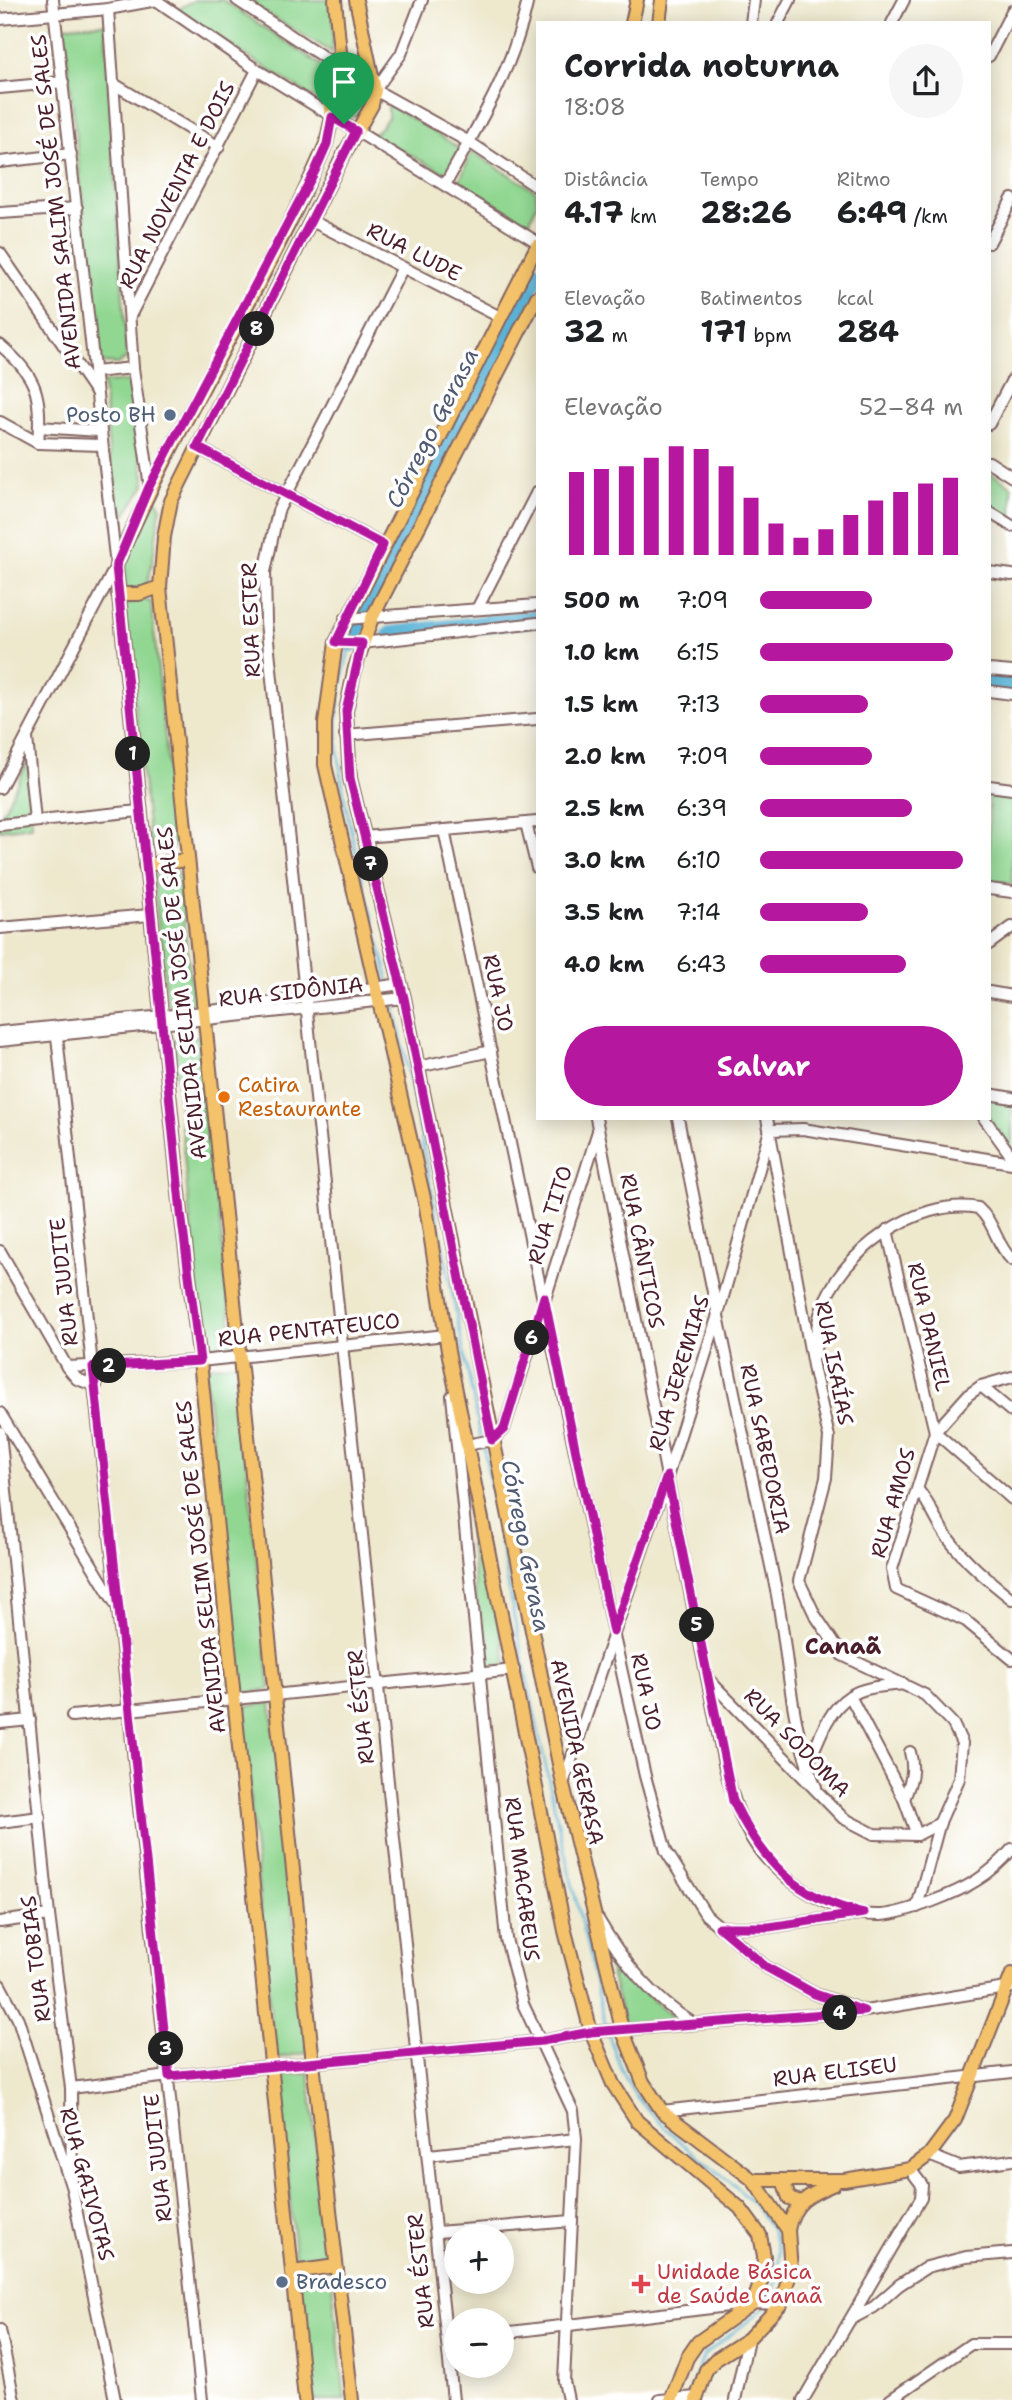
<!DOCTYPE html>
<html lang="pt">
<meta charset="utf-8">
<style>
body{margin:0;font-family:"Shantell Sans",sans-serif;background:#f6f6f6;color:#202124;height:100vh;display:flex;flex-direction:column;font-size:26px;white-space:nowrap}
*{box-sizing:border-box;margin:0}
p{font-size:23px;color:#757577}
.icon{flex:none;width:38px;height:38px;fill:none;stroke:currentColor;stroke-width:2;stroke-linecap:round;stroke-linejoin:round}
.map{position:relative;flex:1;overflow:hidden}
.side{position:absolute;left:536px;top:21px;width:455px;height:1099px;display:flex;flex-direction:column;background:#fff;border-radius:0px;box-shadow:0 4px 18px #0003}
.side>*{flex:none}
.controls{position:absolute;left:444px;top:2224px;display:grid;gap:14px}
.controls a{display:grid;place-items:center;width:70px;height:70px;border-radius:50%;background:#fff;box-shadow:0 4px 18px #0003;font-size:35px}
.pin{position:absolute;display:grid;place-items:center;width:60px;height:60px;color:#fff;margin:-72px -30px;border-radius:50% 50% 50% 0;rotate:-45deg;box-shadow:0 0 7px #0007}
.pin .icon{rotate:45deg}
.km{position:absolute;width:35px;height:35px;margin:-18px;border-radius:50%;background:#222;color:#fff;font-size:19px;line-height:35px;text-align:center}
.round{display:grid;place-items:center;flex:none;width:74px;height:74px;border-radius:37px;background:#f6f6f6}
.headline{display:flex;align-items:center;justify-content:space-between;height:119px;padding:0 28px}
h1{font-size:32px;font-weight:700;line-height:52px}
.stats{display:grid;grid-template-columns:repeat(3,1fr);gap:10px;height:119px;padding:7px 28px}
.stats div{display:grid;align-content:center}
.stats b{font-size:30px;font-weight:700}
.stats small{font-size:19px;font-weight:400}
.stats p{font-size:19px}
.chart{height:196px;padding:14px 28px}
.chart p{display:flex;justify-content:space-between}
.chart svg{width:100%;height:126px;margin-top:7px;stroke:#b5179e;stroke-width:6}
.primary-button{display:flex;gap:14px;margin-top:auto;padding:14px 28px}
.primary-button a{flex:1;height:80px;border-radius:42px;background:#b5179e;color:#fff;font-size:28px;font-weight:700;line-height:80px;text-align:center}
ul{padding:0 28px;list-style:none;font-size:23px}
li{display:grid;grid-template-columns:112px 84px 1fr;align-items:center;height:52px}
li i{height:18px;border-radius:9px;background:#b5179e}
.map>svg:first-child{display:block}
.green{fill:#91d792;stroke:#6e7b5e;stroke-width:2}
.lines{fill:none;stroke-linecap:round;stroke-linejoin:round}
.stream{stroke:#5ab3d7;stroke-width:2.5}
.river{stroke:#5ab3d7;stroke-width:18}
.minor-casing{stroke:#836564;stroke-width:14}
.major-casing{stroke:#836564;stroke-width:16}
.minor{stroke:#fff;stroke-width:10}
.major{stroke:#f3c26a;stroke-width:12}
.route-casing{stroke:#fff;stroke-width:14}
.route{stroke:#b5179e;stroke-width:9}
.service-dot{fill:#5c6f8a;stroke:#fff;stroke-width:2.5}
.food-dot{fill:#e8710a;stroke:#fff;stroke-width:2.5}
.health-dot{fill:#e0444e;stroke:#fff;stroke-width:2.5}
.labels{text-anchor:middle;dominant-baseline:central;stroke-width:7;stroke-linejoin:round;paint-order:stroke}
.street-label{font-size:21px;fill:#4a1f2b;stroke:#fff}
.service-label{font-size:21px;fill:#4e5e75;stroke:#fff;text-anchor:end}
.food-label{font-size:21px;fill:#c56008;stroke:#fff;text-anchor:start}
.health-label{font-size:21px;fill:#be3a42;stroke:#fff;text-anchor:start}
.water-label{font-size:23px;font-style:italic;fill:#505a70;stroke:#fff}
.neighbourhood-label{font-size:23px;font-weight:bold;fill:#4a1f2b;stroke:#fff}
</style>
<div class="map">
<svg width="1012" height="2400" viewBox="0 0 1012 2400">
<rect width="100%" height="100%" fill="#fff"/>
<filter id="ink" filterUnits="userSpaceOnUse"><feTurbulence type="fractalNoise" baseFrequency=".0143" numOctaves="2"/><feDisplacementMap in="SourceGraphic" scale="14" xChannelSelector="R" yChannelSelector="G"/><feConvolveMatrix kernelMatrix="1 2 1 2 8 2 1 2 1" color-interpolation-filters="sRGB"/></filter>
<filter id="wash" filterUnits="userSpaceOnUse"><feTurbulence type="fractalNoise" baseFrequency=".00686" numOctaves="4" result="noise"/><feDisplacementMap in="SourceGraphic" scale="28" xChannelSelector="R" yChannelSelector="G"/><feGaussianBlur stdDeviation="1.57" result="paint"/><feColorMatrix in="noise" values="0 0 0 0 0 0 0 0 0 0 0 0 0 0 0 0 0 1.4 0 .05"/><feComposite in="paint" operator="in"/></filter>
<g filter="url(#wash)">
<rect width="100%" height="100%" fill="#eee8cd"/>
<g class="green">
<polygon points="194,0 223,0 325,68 317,100 176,11"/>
<polygon points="244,0 331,0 334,12 332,52"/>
<polygon points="105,24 127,358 118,364 100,363 99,355 64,26"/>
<polygon points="343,74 361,79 367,90 367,106 354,117 336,111 330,86"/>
<polygon points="388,104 461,149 447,174 373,136 388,118"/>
<polygon points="472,152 536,191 537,204 529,223 459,182"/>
<polygon points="130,381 145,485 116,529 103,383"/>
<polygon points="989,472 1012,487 1012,518 989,504"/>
<path d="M152,501H158L161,508C156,526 153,579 144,588L128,589C110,572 142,520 152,501Z"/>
<polygon points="139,598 151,602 176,843 171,849 156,851 150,844 124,606"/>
<polygon points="29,759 32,826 0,830 0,818"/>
<polygon points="989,791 1012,793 1012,884 989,880"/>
<polygon points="165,868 178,871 193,1000 191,1004 170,1007 167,1004 153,877"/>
<polygon points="200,1036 234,1353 203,1356 173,1040"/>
<polygon points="989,1096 1012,1101 1012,1154 989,1118"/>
<polygon points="236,1363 270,1689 238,1695 205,1367"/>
<polygon points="456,1407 507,1664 483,1668"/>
<polygon points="271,1703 307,2053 275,2058 241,1707"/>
<path d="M599,1929C621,1967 644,2000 682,2022L625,2025Z"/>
<polygon points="309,2073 328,2259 296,2265 278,2075"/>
<polygon points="331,2275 345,2400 310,2400 299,2278"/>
</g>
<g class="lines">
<g class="stream">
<path d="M350,646C344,671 337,699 337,725C338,804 370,905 389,982"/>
<polyline points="394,1002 481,1438"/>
<polyline points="483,1445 513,1612 558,1824 606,2027"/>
<path d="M608,2033C615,2055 625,2084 640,2101C653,2116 667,2131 682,2143C729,2184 806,2224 769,2299"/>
<polyline points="688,2394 704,2355 765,2308"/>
</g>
<g class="river">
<polyline points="391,635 537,618"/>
<polyline points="351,643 537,273"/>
<polyline points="989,682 1012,685"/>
</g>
</g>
</g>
<g filter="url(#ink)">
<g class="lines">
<g class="minor-casing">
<g id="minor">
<polyline points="156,0 257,70 537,242"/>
<polyline points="237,0 337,66 365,78 375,90 469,142 537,187"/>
<polyline points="108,9 133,368 150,487"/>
<polyline points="0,19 108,9 157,0"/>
<polyline points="751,23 754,0"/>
<polyline points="778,23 790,0"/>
<polyline points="892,23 904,0"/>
<polyline points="989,56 1012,11"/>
<polyline points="114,84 219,147"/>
<polyline points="0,88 63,82"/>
<polyline points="375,90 401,54 422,0"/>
<polyline points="0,162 71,154"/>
<path d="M446,183C479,124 514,67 528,0"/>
<polyline points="0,213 77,208"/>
<polyline points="312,221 500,317"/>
<polyline points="989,243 1012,199"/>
<polyline points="0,253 95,391"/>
<polyline points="402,269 278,511 265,572 266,622 453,2400"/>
<polyline points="131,314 257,70"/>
<path d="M0,345C37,376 42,395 38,443"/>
<polyline points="94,372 133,368"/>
<polyline points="0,422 38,443 101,445"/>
<polyline points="989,424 1012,380"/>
<polyline points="39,427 99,431"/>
<polyline points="197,447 383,545"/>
<polyline points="989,462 1012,477"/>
<polyline points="989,512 1012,526"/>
<polyline points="989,572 1012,575"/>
<polyline points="477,609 537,492"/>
<polyline points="345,619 537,605"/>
<polyline points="336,642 362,643 537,623"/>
<polyline points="989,670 1012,672"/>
<polyline points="989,691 1012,694"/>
<polyline points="345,735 537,719"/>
<polyline points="27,738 35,821"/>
<polyline points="989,786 1012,789"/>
<polyline points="0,788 116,566 53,0"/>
<polyline points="526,823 537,868"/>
<polyline points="0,825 139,811"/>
<polyline points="444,830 613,1632 645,1776 666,1851 706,1915 766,1967 815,1994 865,2011"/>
<polyline points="364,837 537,822"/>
<polyline points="989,889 1012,892"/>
<polyline points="0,928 150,915"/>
<polyline points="989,944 1012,927"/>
<polyline points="989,992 1012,996"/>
<polyline points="56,1027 202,2400"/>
<polyline points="0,1032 204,1012 401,984"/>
<polyline points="0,1041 404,998"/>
<polyline points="418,1067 491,1051"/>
<polyline points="989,1094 1012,1098"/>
<path d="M596,1118L724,1764C731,1791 738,1816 752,1839C775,1878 835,1917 881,1915C898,1914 917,1907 933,1901C965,1889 990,1876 1012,1849"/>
<path d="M678,1118C708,1274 742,1429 775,1585C789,1652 788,1723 816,1787"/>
<polyline points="767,1118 814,1371 829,1437 826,1478 799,1581 815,1615 842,1655 925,1695 953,1724 962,1743 959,1779 940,1822 917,1907"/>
<polyline points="984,1118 1012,1157"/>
<polyline points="887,1230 935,1432"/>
<polyline points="0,1251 67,1367 77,1379 96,1386"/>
<path d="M815,1354C816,1340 816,1325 821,1311C840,1253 916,1197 978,1208C995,1223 996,1245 1012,1260"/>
<polyline points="67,1367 200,1361 446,1335"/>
<polyline points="1012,1377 981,1386 968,1395 935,1432 892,1569 896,1589 966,1621 1012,1659"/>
<polyline points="981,1386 1012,1412"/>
<polyline points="452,1396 506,1939 523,2004 573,2111 576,2139 564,2381 568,2400"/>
<polyline points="0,1413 118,1608"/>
<polyline points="0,1432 49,1915 71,2088 72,2189"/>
<polyline points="935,1432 1012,1499"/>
<polyline points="467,1445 492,1440 504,1429 598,1131"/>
<path d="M918,1490C931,1505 936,1522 947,1537C966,1562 988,1580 1012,1599"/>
<polyline points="708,1679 843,1818 874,1834 917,1835 940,1823"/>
<polyline points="850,1696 904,1799 917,1835"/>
<polyline points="72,1716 514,1670"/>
<polyline points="0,1723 30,1720"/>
<path d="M807,1767C817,1744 827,1710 850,1696C864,1686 888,1686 904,1684"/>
<polyline points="563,1784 667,1477 717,1318 770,1130 803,1129 1012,1163"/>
<path d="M904,1799C911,1782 915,1770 910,1752"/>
<polyline points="0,1822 40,1817"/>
<path d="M598,1919C623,1962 652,1998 694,2024"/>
<polyline points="0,1922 49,1915"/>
<polyline points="719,1927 769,1927 859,1914"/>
<polyline points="0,1985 18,2019 72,2189 115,2400"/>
<polyline points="71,2088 169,2076 542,2041 591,2032 865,2011 1012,1987"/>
<polyline points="662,2111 1012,2072"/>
<polyline points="429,2155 576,2139"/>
<polyline points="929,2155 959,2167 1012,2160"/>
<polyline points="437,2232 572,2221"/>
<polyline points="851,2319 874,2307 899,2285 927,2267 966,2257 1012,2253"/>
<polyline points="0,2330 14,2400"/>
<polyline points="502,2333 753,2303 781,2304"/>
<polyline points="660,2400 697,2397"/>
<polyline points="735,2400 748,2339"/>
<polyline points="803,2400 921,2198 922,2185 910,2169"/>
<polyline points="890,2400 971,2344 1012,2344"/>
</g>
</g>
<g class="major-casing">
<g id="major">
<polyline points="632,23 637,0"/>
<polyline points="659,23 662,0"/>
<polyline points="537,246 336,642 325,723 325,765 426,1207 448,1351 565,1931 591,2032 613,2084 637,2121 740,2208 760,2235 764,2256 763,2276 753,2303 698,2342 687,2358 671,2400"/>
<polyline points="537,297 372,618 355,668 346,711 350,778 404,998 563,1784 622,2029 643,2082 662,2111 753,2180 788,2230 791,2270 781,2304 748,2339 715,2360 706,2370 696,2400"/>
<polyline points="118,594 139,594 160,587"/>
<polyline points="145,865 188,860"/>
<polyline points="753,2180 844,2180 910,2169 929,2155 955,2120 1012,1974"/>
<polyline points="784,2183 789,2198 800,2202"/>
<path d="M788,2230C793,2202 810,2194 834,2184"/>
<polyline points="292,2272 336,2266"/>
<path d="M305,2400L200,1361L181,1212L116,566C177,421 264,288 326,144L332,117L326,91L340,52L335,0"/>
<polyline points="352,2400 313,2063 160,587 164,537 171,501 343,156 372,105 375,90 356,0"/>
</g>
</g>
<use href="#minor" class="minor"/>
<use href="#major" class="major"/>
</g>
</g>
<g class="lines" filter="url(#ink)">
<g class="route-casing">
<path id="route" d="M332,117L356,131L197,447L383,545L336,642L362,643L346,711L350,778L404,998L492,1440L504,1429L544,1297L613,1632L667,1476L733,1801C763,1862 796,1899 864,1913L769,1927H719L766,1967L815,1994L864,2011L591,2032L542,2041L169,2076L93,1367L200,1361L181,1213L116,566L149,487L315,171L327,144Z"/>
</g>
<use href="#route" class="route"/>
</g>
<g class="service-dot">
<circle cx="170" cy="415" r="7"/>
<circle cx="282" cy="2282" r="7"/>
</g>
<circle class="food-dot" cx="224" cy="1097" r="7"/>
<path class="health-dot" d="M637.5 2273.5h7v7h7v7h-7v7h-7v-7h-7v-7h7z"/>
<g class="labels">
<g class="street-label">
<text transform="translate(177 185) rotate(-63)">RUA NOVENTA E DOIS</text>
<text transform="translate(56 202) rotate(-96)">AVENIDA SALIM JOSÉ DE SALES</text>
<text transform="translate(414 252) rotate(27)">RUA LUDE</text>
<text transform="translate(251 620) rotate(-92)">RUA ESTER</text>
<text transform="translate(291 992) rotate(-6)">RUA SIDÔNIA</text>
<text transform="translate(182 993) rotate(-96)">AVENIDA SELIM JOSÉ DE SALES</text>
<text transform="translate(498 993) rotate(78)">RUA JO</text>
<text transform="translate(550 1215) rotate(-72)">RUA TITO</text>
<text transform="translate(642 1251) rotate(79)">RUA CÂNTICOS</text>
<text transform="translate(64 1282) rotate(-96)">RUA JUDITE</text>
<text transform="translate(929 1327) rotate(77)">RUA DANIEL</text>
<text transform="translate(309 1330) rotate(-6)">RUA PENTATEUCO</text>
<text transform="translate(834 1363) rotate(79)">RUA ISAÍAS</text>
<text transform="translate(679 1373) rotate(-73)">RUA JEREMIAS</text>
<text transform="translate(765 1449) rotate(78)">RUA SABEDORIA</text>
<text transform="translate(893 1503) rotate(-74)">RUA AMOS</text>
<text transform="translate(201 1567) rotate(-96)">AVENIDA SELIM JOSÉ DE SALES</text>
<text transform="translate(646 1692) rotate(78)">RUA JO</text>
<text transform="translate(361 1707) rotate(-96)">RUA ÉSTER</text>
<text transform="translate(797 1743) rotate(46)">RUA SODOMA</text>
<text transform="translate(577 1752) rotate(78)">AVENIDA GERASA</text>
<text transform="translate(522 1879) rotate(83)">RUA MACABEUS</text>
<text transform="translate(36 1959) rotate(-97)">RUA TOBIAS</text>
<text transform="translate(835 2072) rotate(-7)">RUA ELISEU</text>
<text transform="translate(158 2158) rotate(-96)">RUA JUDITE</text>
<text transform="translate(87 2184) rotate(75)">RUA GAIVOTAS</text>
<text transform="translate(421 2271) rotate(-96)">RUA ÉSTER</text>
</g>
<g class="service-label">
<text x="156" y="415">Posto BH</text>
<text x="296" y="2282" text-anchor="start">Bradesco</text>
</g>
<g class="food-label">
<text x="238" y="1085">Catira<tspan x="238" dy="24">Restaurante</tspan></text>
</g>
<g class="health-label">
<text x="657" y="2272">Unidade Básica<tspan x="657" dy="24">de Saúde Canaã</tspan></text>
</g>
<g class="water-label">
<text transform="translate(432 428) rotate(-63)">Córrego Gerasa</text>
<text transform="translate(526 1546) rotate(79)">Córrego Gerasa</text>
</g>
<g class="neighbourhood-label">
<text x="843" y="1646">Canaã</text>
</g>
</g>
</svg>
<div class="controls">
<a>+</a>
<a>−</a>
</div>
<div class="pin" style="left:344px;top:124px;background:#1e9e55"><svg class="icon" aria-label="arrive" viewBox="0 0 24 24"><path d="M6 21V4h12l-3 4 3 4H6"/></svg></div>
<b class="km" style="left:133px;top:754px">1</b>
<b class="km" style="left:109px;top:1366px">2</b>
<b class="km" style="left:166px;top:2049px">3</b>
<b class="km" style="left:840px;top:2013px">4</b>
<b class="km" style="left:697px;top:1625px">5</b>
<b class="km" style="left:532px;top:1338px">6</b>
<b class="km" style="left:371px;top:864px">7</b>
<b class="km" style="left:257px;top:329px">8</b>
<section class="side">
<div class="headline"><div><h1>Corrida noturna</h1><p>18:08</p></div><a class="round"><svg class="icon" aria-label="share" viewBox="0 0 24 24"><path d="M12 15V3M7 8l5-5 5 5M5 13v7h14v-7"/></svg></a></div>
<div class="stats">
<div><p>Distância</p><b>4.17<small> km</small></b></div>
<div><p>Tempo</p><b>28:26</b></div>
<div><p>Ritmo</p><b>6:49<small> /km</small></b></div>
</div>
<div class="stats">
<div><p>Elevação</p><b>32<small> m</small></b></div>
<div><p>Batimentos</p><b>171<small> bpm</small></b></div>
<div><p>kcal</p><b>284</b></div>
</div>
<div class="chart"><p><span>Elevação</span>52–84 m</p>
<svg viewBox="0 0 160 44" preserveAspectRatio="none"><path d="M5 44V15M15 44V14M25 44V13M35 44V10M45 44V6M55 44V7M65 44V13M75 44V24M85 44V33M95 44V38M105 44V35M115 44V30M125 44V25M135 44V22M145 44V19M155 44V17"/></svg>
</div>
<ul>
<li><b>500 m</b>7:09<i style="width:55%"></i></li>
<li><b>1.0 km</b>6:15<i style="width:95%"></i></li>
<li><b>1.5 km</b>7:13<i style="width:53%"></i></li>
<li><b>2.0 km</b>7:09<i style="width:55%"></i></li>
<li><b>2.5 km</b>6:39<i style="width:75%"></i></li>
<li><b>3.0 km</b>6:10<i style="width:100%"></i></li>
<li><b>3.5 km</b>7:14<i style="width:53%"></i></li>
<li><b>4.0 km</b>6:43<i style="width:72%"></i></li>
</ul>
<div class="primary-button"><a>Salvar</a></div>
</section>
</div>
